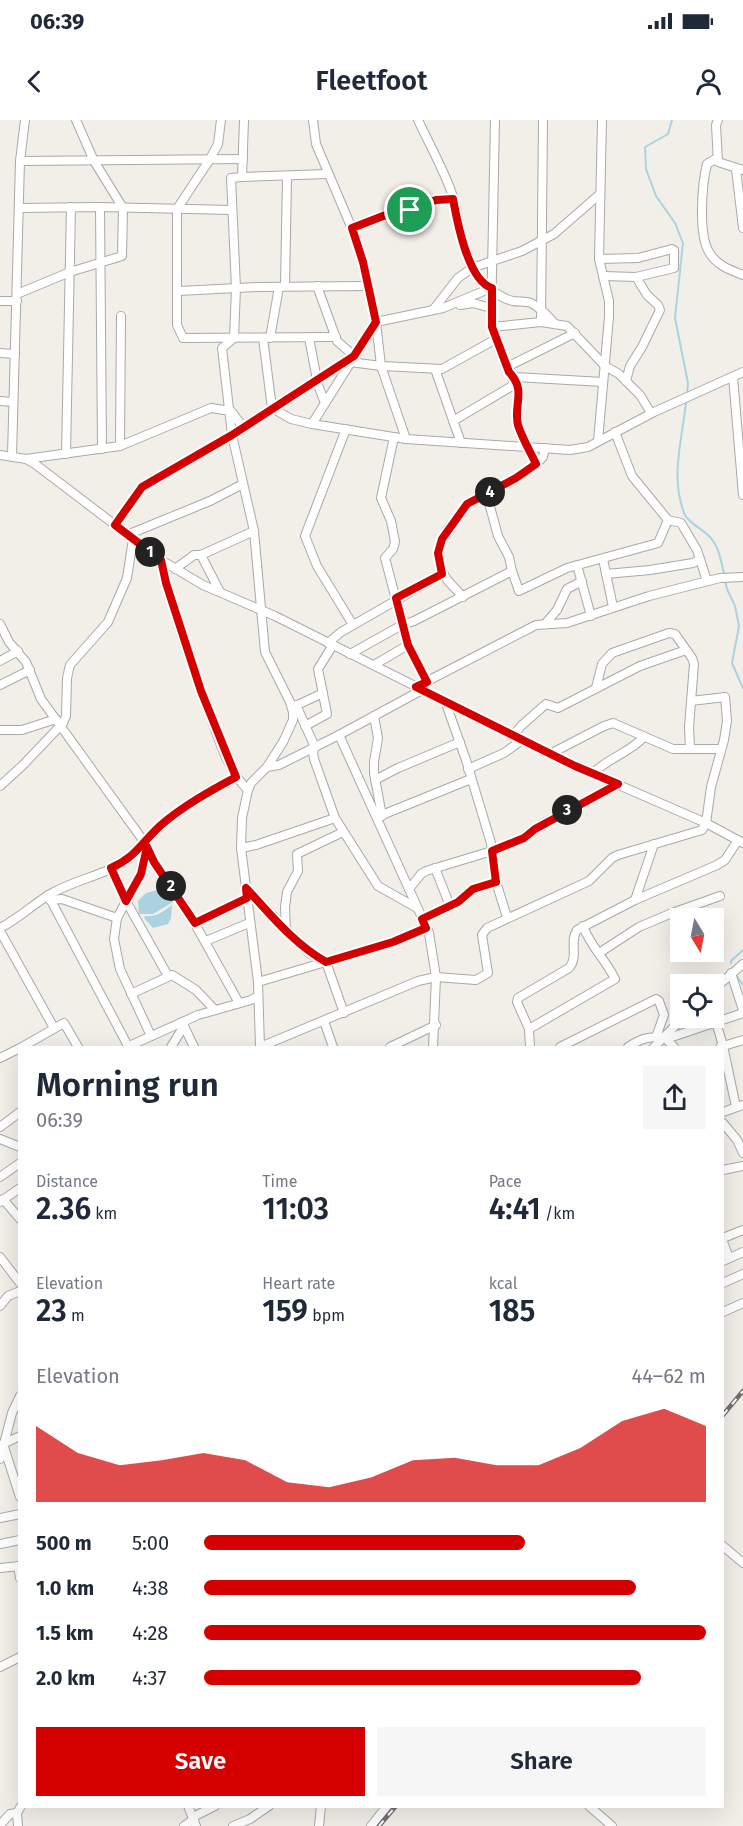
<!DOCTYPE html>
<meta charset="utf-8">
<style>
body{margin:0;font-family:"Fira Sans",sans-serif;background:#f6f6f7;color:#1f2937;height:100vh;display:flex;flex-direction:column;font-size:22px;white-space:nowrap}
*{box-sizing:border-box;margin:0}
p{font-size:20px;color:#747a83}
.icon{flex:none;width:33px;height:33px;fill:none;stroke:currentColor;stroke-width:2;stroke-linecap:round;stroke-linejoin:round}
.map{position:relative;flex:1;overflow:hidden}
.panel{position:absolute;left:18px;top:926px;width:706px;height:762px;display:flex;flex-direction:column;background:#fff;border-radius:0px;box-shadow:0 6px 24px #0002}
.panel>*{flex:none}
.needle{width:39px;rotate:170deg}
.tools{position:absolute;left:670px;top:788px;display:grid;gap:12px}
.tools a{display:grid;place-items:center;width:54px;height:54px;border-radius:0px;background:#fff;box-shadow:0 6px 24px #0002;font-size:30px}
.pin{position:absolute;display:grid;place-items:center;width:51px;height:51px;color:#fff;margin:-26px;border:3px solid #fff;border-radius:50%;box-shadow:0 2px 6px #0007}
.km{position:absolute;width:30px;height:30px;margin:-15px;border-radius:50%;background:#222;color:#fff;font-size:16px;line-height:30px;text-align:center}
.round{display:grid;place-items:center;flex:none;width:63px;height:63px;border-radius:0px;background:#f6f6f7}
.overview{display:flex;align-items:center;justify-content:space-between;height:102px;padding:0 18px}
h1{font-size:33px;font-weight:600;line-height:45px}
.figures{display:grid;grid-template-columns:repeat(3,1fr);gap:9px;height:102px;padding:6px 18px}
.figures div{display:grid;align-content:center}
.figures b{font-size:30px;font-weight:600}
.figures small{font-size:16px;font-weight:400}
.figures p{font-size:16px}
.chart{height:168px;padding:12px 18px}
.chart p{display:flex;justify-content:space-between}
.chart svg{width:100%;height:108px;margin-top:6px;fill:#d40000;opacity:.7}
.cta{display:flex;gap:12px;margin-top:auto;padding:12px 18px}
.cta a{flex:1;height:69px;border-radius:0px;background:#d40000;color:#fff;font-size:24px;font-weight:600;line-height:69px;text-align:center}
.cta a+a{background:#f6f6f7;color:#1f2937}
ul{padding:0 18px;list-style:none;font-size:20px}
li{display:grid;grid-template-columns:96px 72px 1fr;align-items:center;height:45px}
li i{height:15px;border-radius:8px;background:#d40000}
.status{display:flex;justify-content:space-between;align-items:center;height:42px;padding:0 30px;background:#fff;direction:ltr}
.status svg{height:16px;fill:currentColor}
header{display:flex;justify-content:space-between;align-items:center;height:78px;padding:0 18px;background:#fff;font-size:27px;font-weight:600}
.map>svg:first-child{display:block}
.water{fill:#aad3df}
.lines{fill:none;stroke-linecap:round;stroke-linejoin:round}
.stream{stroke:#aad3df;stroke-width:2}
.minor-casing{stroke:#a9a9a9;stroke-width:10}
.minor{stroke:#fff;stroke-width:8}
.rail-casing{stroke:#707070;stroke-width:4.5}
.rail{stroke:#fff;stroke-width:2;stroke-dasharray:7;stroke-linecap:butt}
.route-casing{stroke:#fff;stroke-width:12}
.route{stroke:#d40000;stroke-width:8}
</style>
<div class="status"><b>06:39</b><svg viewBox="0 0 49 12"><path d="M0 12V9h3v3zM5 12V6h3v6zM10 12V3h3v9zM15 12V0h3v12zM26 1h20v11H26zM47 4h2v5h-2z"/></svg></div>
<header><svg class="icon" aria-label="back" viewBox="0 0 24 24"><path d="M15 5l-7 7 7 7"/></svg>Fleetfoot<svg class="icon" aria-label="person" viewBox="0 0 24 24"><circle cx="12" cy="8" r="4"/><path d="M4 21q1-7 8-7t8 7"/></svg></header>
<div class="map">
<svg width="743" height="1706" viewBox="0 0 743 1706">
<rect width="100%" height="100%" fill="#f2efe9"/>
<g class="water">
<polygon points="158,770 173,777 173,782 153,794 139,794 138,781 146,773"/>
<path d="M172,785L171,798L168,804L153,808L144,798L145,796C155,798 164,791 172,785Z"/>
</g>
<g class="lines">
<g class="stream">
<polyline points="672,0 668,14 645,27 646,49 656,76 675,103 683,123 675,198 688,263 687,275"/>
<path d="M686,281C683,318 669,358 685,395C689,403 702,409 709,416C719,426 721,441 724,454"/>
<polyline points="725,460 727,469 735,486 739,506 732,543 743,568"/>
<polyline points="731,843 731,841 743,830"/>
<polyline points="736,855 743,865"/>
</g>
<g class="minor-casing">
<g id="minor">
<polyline points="221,0 218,24 210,39 177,89 177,205 183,218 336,217"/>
<polyline points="244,0 242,57 231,58 236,168 234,218 222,228 232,315 254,411 265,532 290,582 293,592 293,600 283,622 267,647 251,663 248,670 242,698 241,728 258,862 260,927"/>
<polyline points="313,0 316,24 350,104 363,142 376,202 381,246 406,319"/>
<path d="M418,0C429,24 447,55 454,80C461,107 462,145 486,165C492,171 503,179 513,181C519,182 525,181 531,183C541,188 548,196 555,204"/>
<polyline points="495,0 491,202 509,252 515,257 603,262"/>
<polyline points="718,0 716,5 718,42 743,50"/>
<path d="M717,38L707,44C702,64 698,114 709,132C716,145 730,150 743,155"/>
<polyline points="20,41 243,39"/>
<polyline points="736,49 743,108"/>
<polyline points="242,57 327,54"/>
<polyline points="100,87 102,329"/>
<polyline points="20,88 100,87 232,90"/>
<polyline points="352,109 383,96 410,90 436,80 453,79"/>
<polyline points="599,139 638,138 672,129 674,130 674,148 636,157 603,156"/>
<polyline points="285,166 287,57"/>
<polyline points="179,171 257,167 368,166"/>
<polyline points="17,174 70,152 122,136 123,88 94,41 76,0"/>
<polyline points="0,181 17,181"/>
<polyline points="460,185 473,183 491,188"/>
<polyline points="433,190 458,158 472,148 522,131 554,114 600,74"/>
<polyline points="541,202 543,0"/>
<polyline points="492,207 541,202 567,206 605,246 619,254 640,275 651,293"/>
<polyline points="263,218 272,288 354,236 337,221 317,166"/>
<polyline points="270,218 279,167"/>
<polyline points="309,218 318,265 325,283"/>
<polyline points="0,233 15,234"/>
<polyline points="350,242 381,246 442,249 496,219"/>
<polyline points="507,247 575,213"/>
<polyline points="435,249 461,323"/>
<polyline points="515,257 519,278 517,296 519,307 536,344"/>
<polyline points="733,257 743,375"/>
<polyline points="626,261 630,246 642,227 660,190 658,185 647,175 636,157"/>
<polyline points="0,281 13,282"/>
<polyline points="453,301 512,266 515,257"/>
<polyline points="312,304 376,202 443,188 491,168"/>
<polyline points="346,309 305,416 317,446 353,505"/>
<polyline points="615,312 632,356 668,400 681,403 697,430 707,461"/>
<polyline points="394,317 381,378 391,401 395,422 393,429 385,438 408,525 427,562"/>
<polyline points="598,321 609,197 609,181 599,139 602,0"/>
<polyline points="120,326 121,196"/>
<polyline points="66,334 71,87"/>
<polyline points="0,335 26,339 35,344 161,440 203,465 275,496 575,646 706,703 743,723"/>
<polyline points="12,336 20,41 25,0"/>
<polyline points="26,339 120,326 211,288 231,291 243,307 272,288 291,299 312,304 406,319 570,330 588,327 654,292 743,252"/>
<polyline points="485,374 489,383 498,416 509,437 512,451 519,471 567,448 658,423 668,400"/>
<polyline points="115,405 142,367 236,312"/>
<polyline points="127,415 210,381 243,364"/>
<polyline points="201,435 220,472"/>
<polyline points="603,439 613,487"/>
<path d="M161,440C173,493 191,545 210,595C219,620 228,651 248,670"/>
<polyline points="577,445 591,496"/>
<polyline points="175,449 194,435 201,435 254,411"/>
<polyline points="606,454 650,450 693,443 700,439"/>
<polyline points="463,477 448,461 440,448 438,433 446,411 467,384 516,358 540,340 543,337 545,328"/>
<polyline points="0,504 9,522 26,542 41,579 145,723 154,742 185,786 239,883"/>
<polyline points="545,504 557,490 567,469 582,461"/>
<polyline points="328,523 341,512 442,454"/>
<polyline points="350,534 402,505 414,501 512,451"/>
<polyline points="0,541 18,531"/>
<polyline points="374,545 408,525"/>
<polyline points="0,565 30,550"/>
<polyline points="416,567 536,505 567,503 649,476 720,458 743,457"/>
<polyline points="596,568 602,544 612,533 669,513 675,514 692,538 694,544 689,607 690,629"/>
<polyline points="445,581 466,640 491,723 496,762 507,797"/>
<polyline points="296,585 315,627 313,632 314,639 335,698 378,766 417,788"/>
<polyline points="293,587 323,573"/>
<polyline points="374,596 378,618 374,642 374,653 382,696"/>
<polyline points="305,606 327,594 318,549 333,525"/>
<polyline points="0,610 22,610 56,599"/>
<polyline points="339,615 429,813 436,857 433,927"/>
<polyline points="513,616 521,606 546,584 558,588 640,546 686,530"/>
<polyline points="550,634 604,606 613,603 673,629 721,629"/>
<polyline points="267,647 279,645 339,615 422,570"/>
<polyline points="468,649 504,633 522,620"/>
<path d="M592,654C608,638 629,633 644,617"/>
<polyline points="375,660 398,648 460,622"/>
<polyline points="0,666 23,645 63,603 66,596 67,558 70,545 108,502 127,458 133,419"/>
<polyline points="377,697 471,659"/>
<polyline points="147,728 141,754 117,798 114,819 120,849 151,916"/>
<polyline points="241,728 256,725 335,698"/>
<polyline points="111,748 126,781 168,856"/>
<polyline points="435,748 450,786"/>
<polyline points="246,768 309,833 326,842 344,893"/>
<polyline points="409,769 421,754 426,751 492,731 519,720 542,704 618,664"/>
<polyline points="48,775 128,926"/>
<polyline points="50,780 62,779 117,798"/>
<polyline points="635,780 654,724"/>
<polyline points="422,799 458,782 473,769 496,762"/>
<polyline points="195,803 247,778"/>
<path d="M0,808C20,798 35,782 54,772C78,759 108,754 130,738C141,729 148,717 158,707C180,686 210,671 236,657"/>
<polyline points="0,811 54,908"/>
<polyline points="286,811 285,787 287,772 298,751 297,734 343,712"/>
<polyline points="206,821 249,803"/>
<polyline points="599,833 639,807 672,793 720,776"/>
<polyline points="731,853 743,890"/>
<polyline points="258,862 393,822 426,808"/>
<polyline points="714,869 743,844"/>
<polyline points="131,874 172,855 196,870 214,889"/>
<polyline points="324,901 333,927"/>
<polyline points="182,902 194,927"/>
<polyline points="716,902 723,926 736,987"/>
<path d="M529,909L615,859C606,840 590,826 583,806"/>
<polyline points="666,919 743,893"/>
<polyline points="22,927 64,903 78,927"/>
<polyline points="127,927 198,895 251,880 258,876"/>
<polyline points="171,927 184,906"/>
<polyline points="260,927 418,861 436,857 476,860 488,853 482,815 487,808 589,761 612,738 618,735 702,710 706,703 711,667 724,620 727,601 725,577 691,581"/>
<polyline points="390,927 436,905"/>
<path d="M530,927L529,909L517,882L518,878L569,848C579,837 569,821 577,810L635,780L717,745L725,740L738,720"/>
<polyline points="560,927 656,879 659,881 664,895 656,917"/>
<path d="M628,927C642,918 647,917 664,917L674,927"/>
<polyline points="654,927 684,897"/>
<polyline points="720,927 743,920"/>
<polyline points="0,938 20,928"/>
<polyline points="723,992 743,985"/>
<polyline points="723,1003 737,1020 743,1033"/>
<polyline points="0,1007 20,992"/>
<polyline points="0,1019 20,1027"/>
<polyline points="723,1050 743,1046"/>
<polyline points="0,1057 20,1043"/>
<polyline points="3,1079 20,1099"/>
<polyline points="0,1082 20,1068"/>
<polyline points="723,1118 743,1110"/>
<polyline points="723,1122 729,1138"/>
<polyline points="0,1137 20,1163"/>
<polyline points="723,1141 743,1132"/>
<polyline points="723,1163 743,1154"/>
<polyline points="0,1186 8,1176 20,1171"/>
<polyline points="723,1192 743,1183"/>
<polyline points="20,1316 3,1324 20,1377"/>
<polyline points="0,1339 12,1293 20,1276"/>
<polyline points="0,1398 20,1394"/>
<polyline points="0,1424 20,1420"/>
<polyline points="723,1426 743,1443"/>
<polyline points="18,1446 20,1458"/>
<polyline points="0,1448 20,1446"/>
<polyline points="0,1547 20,1537"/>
<polyline points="188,1686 196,1706"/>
<polyline points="589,1686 612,1706"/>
<polyline points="193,1697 215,1686"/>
<polyline points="0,1705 10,1694 17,1693"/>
<polyline points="18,1706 17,1693 21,1686"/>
<polyline points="184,1706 194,1699"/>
<polyline points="233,1706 250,1699 269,1686"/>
<polyline points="319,1706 321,1686"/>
<polyline points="371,1706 387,1686"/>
</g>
</g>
<use href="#minor" class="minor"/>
<g class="rail-casing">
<g id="rail">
<polyline points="723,1295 743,1271"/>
<polyline points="379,1706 396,1686"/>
</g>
</g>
<use href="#rail" class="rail"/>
</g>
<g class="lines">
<g class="route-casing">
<path id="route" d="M453,79C457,101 468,161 492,168V207L509,252C527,271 513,284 518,305C522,318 530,331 536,344L516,358L467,384L442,419L438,433L442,454L396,478L408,525L427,562L416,567L575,646L618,664L535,709L524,718L492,731L496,762L473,769L458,782L422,799L426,808L393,822L326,842C294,824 270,794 246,768L247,778L195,803L154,742L147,727L141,754L126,781L111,748C136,737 142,722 161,705C183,686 210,671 236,657L201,571L166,463L161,440L115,405L142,367L232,315L354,236L376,202L363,142L352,108L383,96L410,90L436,80Z"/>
</g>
<use href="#route" class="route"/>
</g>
</svg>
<div class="tools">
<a><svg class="needle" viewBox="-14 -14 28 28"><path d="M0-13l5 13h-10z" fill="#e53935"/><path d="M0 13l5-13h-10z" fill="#747a83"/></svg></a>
<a><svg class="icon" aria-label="locate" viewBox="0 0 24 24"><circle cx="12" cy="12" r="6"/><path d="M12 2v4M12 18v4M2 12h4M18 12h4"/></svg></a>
</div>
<div class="pin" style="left:410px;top:90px;background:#1e9e55"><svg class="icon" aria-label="arrive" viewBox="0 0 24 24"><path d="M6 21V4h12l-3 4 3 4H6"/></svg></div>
<b class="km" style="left:150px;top:432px">1</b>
<b class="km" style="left:171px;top:766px">2</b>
<b class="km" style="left:567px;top:690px">3</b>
<b class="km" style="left:490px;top:372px">4</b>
<section class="panel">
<div class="overview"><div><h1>Morning run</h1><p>06:39</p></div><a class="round"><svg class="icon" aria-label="share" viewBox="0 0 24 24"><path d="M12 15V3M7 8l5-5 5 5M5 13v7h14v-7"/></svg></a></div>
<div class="figures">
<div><p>Distance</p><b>2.36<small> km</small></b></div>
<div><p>Time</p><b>11:03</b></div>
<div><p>Pace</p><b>4:41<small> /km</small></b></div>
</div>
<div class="figures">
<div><p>Elevation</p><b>23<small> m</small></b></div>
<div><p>Heart rate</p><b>159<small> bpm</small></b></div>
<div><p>kcal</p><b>185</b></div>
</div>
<div class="chart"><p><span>Elevation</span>44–62 m</p>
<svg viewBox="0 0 160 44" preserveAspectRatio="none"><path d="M0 44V13L10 24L20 29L30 27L40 24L50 27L60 36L70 38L80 34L90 27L100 26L110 29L120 29L130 22L140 11L150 6L160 13V44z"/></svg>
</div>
<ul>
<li><b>500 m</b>5:00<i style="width:64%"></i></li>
<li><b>1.0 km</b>4:38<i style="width:86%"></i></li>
<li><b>1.5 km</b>4:28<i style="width:100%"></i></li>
<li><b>2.0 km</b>4:37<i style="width:87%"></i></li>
</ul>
<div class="cta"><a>Save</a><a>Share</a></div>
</section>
</div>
